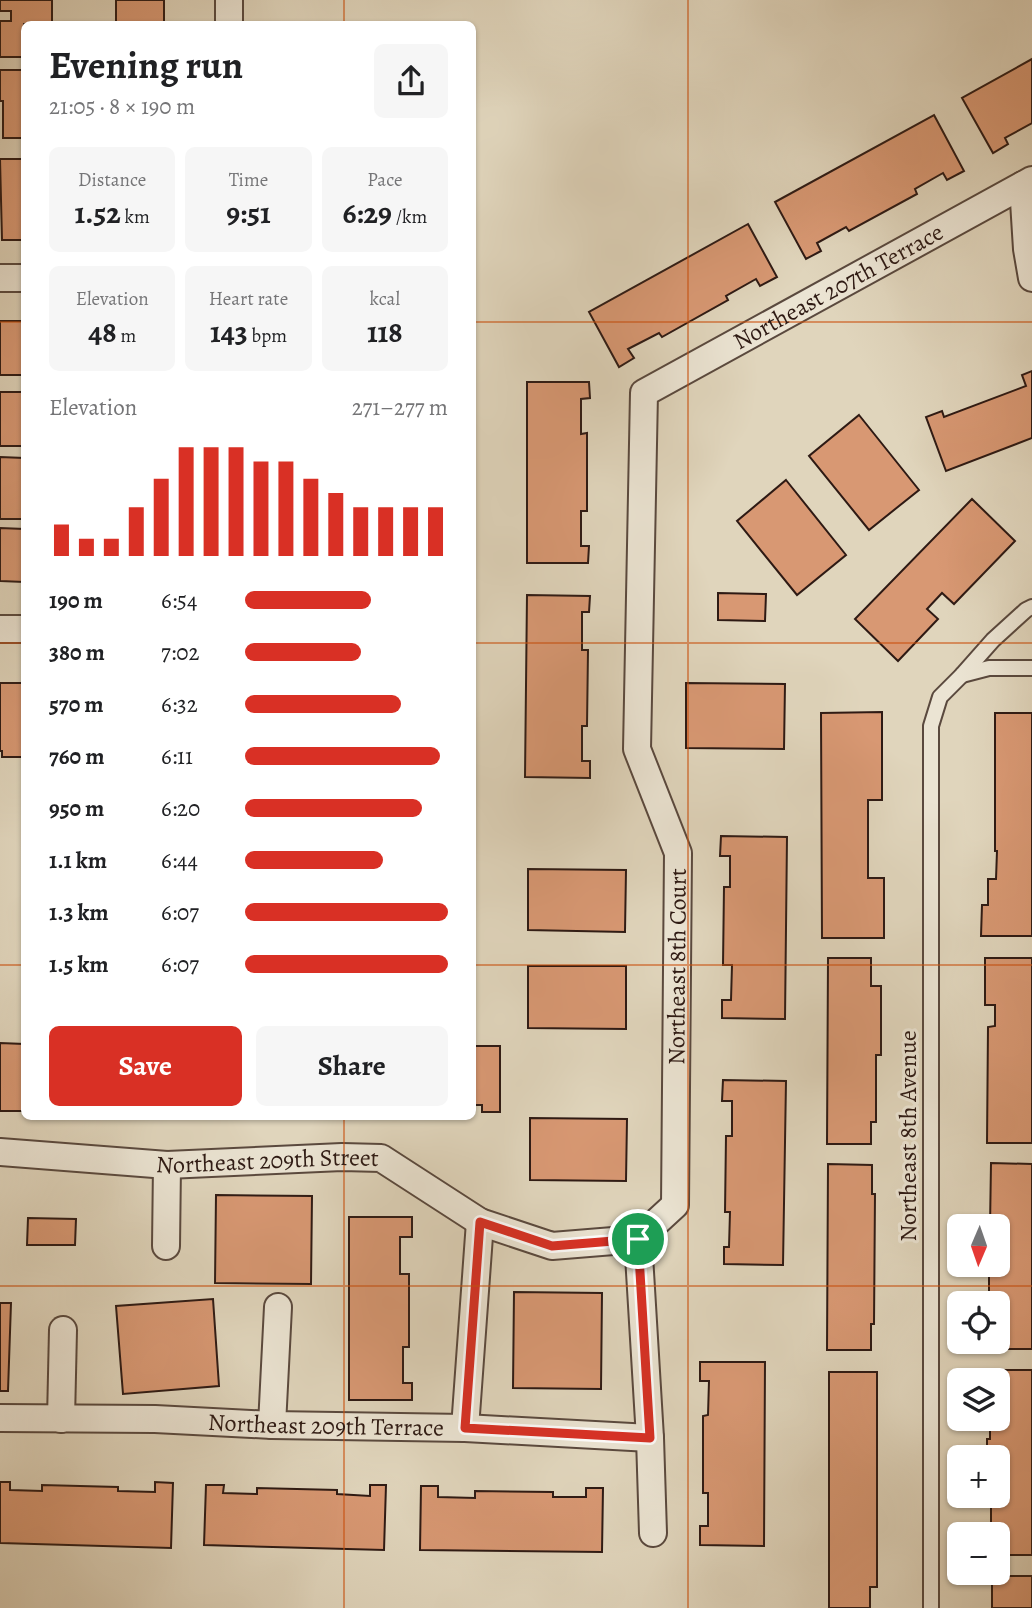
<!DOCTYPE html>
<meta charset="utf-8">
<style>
body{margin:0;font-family:Alegreya,serif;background:#f6f6f6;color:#202124;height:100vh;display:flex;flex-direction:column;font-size:26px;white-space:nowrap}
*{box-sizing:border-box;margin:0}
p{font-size:23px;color:#757577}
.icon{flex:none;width:38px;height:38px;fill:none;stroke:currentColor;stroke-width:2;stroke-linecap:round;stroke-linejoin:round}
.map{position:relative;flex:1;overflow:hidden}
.panel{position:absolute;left:21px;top:21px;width:455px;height:1099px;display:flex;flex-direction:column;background:#fff;border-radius:10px;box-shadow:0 2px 5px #0004}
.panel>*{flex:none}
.needle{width:46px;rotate:182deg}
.fabs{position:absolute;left:947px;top:1214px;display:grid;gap:14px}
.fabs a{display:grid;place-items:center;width:63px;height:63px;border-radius:10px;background:#fff;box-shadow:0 2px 5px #0004;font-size:35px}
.pin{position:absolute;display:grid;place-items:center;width:60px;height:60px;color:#fff;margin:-30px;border:4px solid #fff;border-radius:50%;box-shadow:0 2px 7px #0007}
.round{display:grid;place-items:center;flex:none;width:74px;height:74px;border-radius:10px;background:#f6f6f6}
.overview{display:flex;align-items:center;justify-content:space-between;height:119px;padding:0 28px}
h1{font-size:38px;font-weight:600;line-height:52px}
.figures{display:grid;grid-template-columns:repeat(3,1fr);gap:10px;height:119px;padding:7px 28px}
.figures div{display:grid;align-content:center;border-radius:10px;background:#f6f6f6;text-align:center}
.figures b{font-size:30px;font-weight:600}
.figures small{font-size:19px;font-weight:400}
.figures p{font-size:19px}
.chart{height:196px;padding:14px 28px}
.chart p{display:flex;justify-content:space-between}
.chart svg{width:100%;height:126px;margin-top:7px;stroke:#d93025;stroke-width:6}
.button{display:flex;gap:14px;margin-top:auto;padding:14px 28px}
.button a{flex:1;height:80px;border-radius:10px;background:#d93025;color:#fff;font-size:28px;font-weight:600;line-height:80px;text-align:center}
.button a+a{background:#f6f6f6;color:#202124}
ul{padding:0 28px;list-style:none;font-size:23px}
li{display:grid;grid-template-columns:112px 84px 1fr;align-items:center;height:52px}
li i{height:18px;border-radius:9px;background:#d93025}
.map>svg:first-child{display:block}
.building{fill:#d89873;stroke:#2e1a14;stroke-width:2}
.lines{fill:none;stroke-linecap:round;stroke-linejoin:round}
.lane-casing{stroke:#5a493e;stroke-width:18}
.street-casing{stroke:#5a493e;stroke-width:30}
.lane{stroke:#ebe4d3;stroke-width:14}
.street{stroke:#ebe4d3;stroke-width:26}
.route-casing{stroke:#fff;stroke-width:14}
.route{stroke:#d93025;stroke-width:9}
.grid{fill:none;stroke:#cc500d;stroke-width:2;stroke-opacity:0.55}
.labels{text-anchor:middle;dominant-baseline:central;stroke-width:6;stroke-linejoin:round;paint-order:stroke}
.street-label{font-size:24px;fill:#2e1a14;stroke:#ebe4d3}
</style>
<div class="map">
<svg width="1032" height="1608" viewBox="0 0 1032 1608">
<rect width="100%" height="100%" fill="#e0d5bc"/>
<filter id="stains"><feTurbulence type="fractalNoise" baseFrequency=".00286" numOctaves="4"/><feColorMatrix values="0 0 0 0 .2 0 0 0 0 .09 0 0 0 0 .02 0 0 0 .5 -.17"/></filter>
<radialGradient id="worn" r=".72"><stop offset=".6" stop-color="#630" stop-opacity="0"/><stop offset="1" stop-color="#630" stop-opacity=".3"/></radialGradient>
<g class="building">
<polygon points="0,0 52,0 52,24 24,24 24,57 0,57 0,21 11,21 11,11 0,11"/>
<polygon points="116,0 164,0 164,23 169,23 169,24 116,24"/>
<polygon points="1032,59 1032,123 1005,138 1008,144 993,153 962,98"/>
<polygon points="0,70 24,70 24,138 3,138 3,101 0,101"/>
<polygon points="934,115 964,171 947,180 943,173 915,189 917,194 849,231 846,227 817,243 821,251 806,259 775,202"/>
<polygon points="0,159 24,159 24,240 2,240"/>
<polygon points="748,224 777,277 760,286 756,279 726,296 728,300 662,337 659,333 628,349 634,358 619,367 589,312"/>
<rect x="0" y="321" width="24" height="54"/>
<polygon points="1032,371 1032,438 946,471 926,417 942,411 944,417 1026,386 1022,375"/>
<polygon points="527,382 589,382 590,398 581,399 581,434 587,433 587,511 581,511 581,546 589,546 588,563 527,563"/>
<rect x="0" y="392" width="24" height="54"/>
<polygon points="859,415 919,490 869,530 809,456"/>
<polygon points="0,457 24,458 24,519 0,519"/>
<polygon points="786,480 846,555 797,595 737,521"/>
<polygon points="972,499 1015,541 954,604 942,593 927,609 938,619 898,661 855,619"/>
<polygon points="0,528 24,529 24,582 0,581"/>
<polygon points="718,593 766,594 765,621 718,620"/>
<polygon points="527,595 590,596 589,612 582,612 582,650 588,650 587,726 582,726 582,761 590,761 590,778 525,777"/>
<polygon points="0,683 24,683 24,757 2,757 2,751 0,751"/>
<polygon points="686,683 785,684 784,749 686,748"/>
<polygon points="882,712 882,800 868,800 868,878 884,878 884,938 822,938 821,713"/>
<polygon points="995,713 1032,713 1032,936 981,936 982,905 988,905 988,879 996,879 997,851 995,851"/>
<polygon points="721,836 787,837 785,1019 722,1018 722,1000 731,1000 732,965 723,965 724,887 730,887 730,856 720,856"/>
<polygon points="528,869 626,870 625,932 528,930"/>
<polygon points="828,958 871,958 871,986 881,986 881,1055 876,1055 876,1122 871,1122 871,1144 827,1144"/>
<polygon points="985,958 1032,958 1032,1143 987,1143 988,1027 995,1026 995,1005 985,1005"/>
<polygon points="528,966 626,966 626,1029 528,1028"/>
<polygon points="0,1043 24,1044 24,1111 0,1111"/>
<polygon points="472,1046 500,1046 500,1112 482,1112 482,1105 472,1105"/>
<polygon points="723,1080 786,1081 783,1265 724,1264 724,1247 729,1247 730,1212 725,1212 726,1136 732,1136 732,1101 722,1101"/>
<polygon points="530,1118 627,1119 626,1181 530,1180"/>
<polygon points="991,1163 1032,1164 1032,1349 988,1349 988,1342 998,1342 998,1304 989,1304 989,1265 998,1265 998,1227 990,1227"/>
<polygon points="828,1164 872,1165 872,1194 875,1194 874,1324 871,1324 871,1350 827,1350"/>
<polygon points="216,1195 312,1196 311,1284 215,1283"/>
<polygon points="349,1217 412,1217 412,1237 400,1237 400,1274 409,1274 409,1347 403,1347 403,1383 412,1383 412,1400 349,1400"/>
<polygon points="28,1218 76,1219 75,1245 27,1245"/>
<polygon points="514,1292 602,1293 601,1389 513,1388"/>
<polygon points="213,1299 219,1386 123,1394 116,1306"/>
<polygon points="0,1303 11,1303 8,1391 0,1391"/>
<polygon points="700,1362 765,1362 764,1546 700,1545 700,1526 708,1526 708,1493 703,1493 703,1416 708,1415 709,1381 700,1381"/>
<polygon points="990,1370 1032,1370 1032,1555 998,1555 998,1535 991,1535 991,1496 998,1496 998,1458 987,1458 987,1439 990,1439 990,1419 998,1419 998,1381 990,1381"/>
<polygon points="829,1372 877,1372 877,1587 870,1587 870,1608 829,1608"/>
<polygon points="0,1482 10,1482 10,1490 42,1491 42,1485 118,1487 118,1491 155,1492 155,1482 173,1483 171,1548 0,1543"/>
<polygon points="206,1485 224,1485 223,1493 257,1494 257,1488 337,1490 337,1494 370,1496 370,1485 386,1485 384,1550 204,1545"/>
<polygon points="421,1486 438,1486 438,1497 475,1498 475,1491 553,1492 553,1497 586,1497 586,1488 603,1488 602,1552 420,1550"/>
<rect x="992" y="1576" width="40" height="32"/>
</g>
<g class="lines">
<g class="lane-casing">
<g id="lane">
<polyline points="962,675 989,668 1032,668"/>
<polyline points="931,1608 931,726 940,697 962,675 993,640 1026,610 1032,607"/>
</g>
</g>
<g class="street-casing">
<g id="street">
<polyline points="229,0 229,24"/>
<polyline points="1023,185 1027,249 1032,278"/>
<polyline points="0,278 24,278"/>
<polyline points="0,629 24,629"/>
<path id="s1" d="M0,1152L167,1165L342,1157L381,1158L480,1222L552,1246L638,1239"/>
<polyline points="166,1246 167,1165"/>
<path id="s2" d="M0,1418L155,1419L272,1425L465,1428L650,1438"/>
<polyline points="61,1419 63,1330"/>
<polyline points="272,1425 278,1307"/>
<polyline points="465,1428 480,1222"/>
<path id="s3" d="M653,1533L650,1438L638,1239L675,1205L678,853L637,749L644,393L1032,180"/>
</g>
</g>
<use href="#lane" class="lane"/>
<use href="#street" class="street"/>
</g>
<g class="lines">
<g class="route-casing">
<polygon id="route" points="480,1222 552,1246 638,1239 650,1438 465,1428"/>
</g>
<use href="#route" class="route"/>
</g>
<path class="grid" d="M344,0V24M688,0V1608M0,322H24M472,322H1032M0,643H24M472,643H1032M0,965H24M472,965H1032M344,1116V1608M0,1286H1032"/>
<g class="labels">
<g class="street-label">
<text stroke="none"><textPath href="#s3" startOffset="1386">Northeast 207th Terrace</textPath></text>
<text stroke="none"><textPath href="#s3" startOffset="583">Northeast 8th Court</textPath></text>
<text transform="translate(908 1136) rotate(-90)">Northeast 8th Avenue</text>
<text stroke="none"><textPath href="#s1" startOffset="268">Northeast 209th Street</textPath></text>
<text stroke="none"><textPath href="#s2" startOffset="326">Northeast 209th Terrace</textPath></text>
</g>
</g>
<rect width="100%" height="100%" filter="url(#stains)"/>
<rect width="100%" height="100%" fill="url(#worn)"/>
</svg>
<div class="fabs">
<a><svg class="needle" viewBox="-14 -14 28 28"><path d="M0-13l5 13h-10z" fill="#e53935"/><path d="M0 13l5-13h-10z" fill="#757577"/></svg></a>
<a><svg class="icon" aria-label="locate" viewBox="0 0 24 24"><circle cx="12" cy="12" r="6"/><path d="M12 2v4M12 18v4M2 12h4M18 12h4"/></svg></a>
<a><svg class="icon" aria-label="layers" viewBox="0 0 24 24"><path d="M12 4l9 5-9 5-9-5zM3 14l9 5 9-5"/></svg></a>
<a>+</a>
<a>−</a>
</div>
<div class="pin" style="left:638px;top:1239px;background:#1e9e55"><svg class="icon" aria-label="arrive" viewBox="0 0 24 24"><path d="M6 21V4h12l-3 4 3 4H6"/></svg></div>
<section class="panel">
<div class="overview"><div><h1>Evening run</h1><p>21:05 · 8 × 190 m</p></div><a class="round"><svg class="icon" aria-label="share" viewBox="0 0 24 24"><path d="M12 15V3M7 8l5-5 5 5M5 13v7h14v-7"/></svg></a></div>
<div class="figures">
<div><p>Distance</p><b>1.52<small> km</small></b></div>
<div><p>Time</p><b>9:51</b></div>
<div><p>Pace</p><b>6:29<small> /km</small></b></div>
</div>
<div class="figures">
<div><p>Elevation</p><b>48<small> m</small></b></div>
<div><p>Heart rate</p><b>143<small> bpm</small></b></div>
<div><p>kcal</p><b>118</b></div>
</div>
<div class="chart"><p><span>Elevation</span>271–277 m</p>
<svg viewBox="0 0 160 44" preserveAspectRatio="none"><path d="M5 44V33M15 44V38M25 44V38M35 44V27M45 44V17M55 44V6M65 44V6M75 44V6M85 44V11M95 44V11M105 44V17M115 44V22M125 44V27M135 44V27M145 44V27M155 44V27"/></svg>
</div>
<ul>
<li><b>190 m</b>6:54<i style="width:62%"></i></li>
<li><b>380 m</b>7:02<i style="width:57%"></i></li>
<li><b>570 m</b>6:32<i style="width:77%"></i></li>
<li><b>760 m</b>6:11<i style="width:96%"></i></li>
<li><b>950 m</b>6:20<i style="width:87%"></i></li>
<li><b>1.1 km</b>6:44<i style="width:68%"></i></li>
<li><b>1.3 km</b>6:07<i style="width:100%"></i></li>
<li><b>1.5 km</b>6:07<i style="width:100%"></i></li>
</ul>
<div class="button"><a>Save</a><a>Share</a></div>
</section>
</div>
